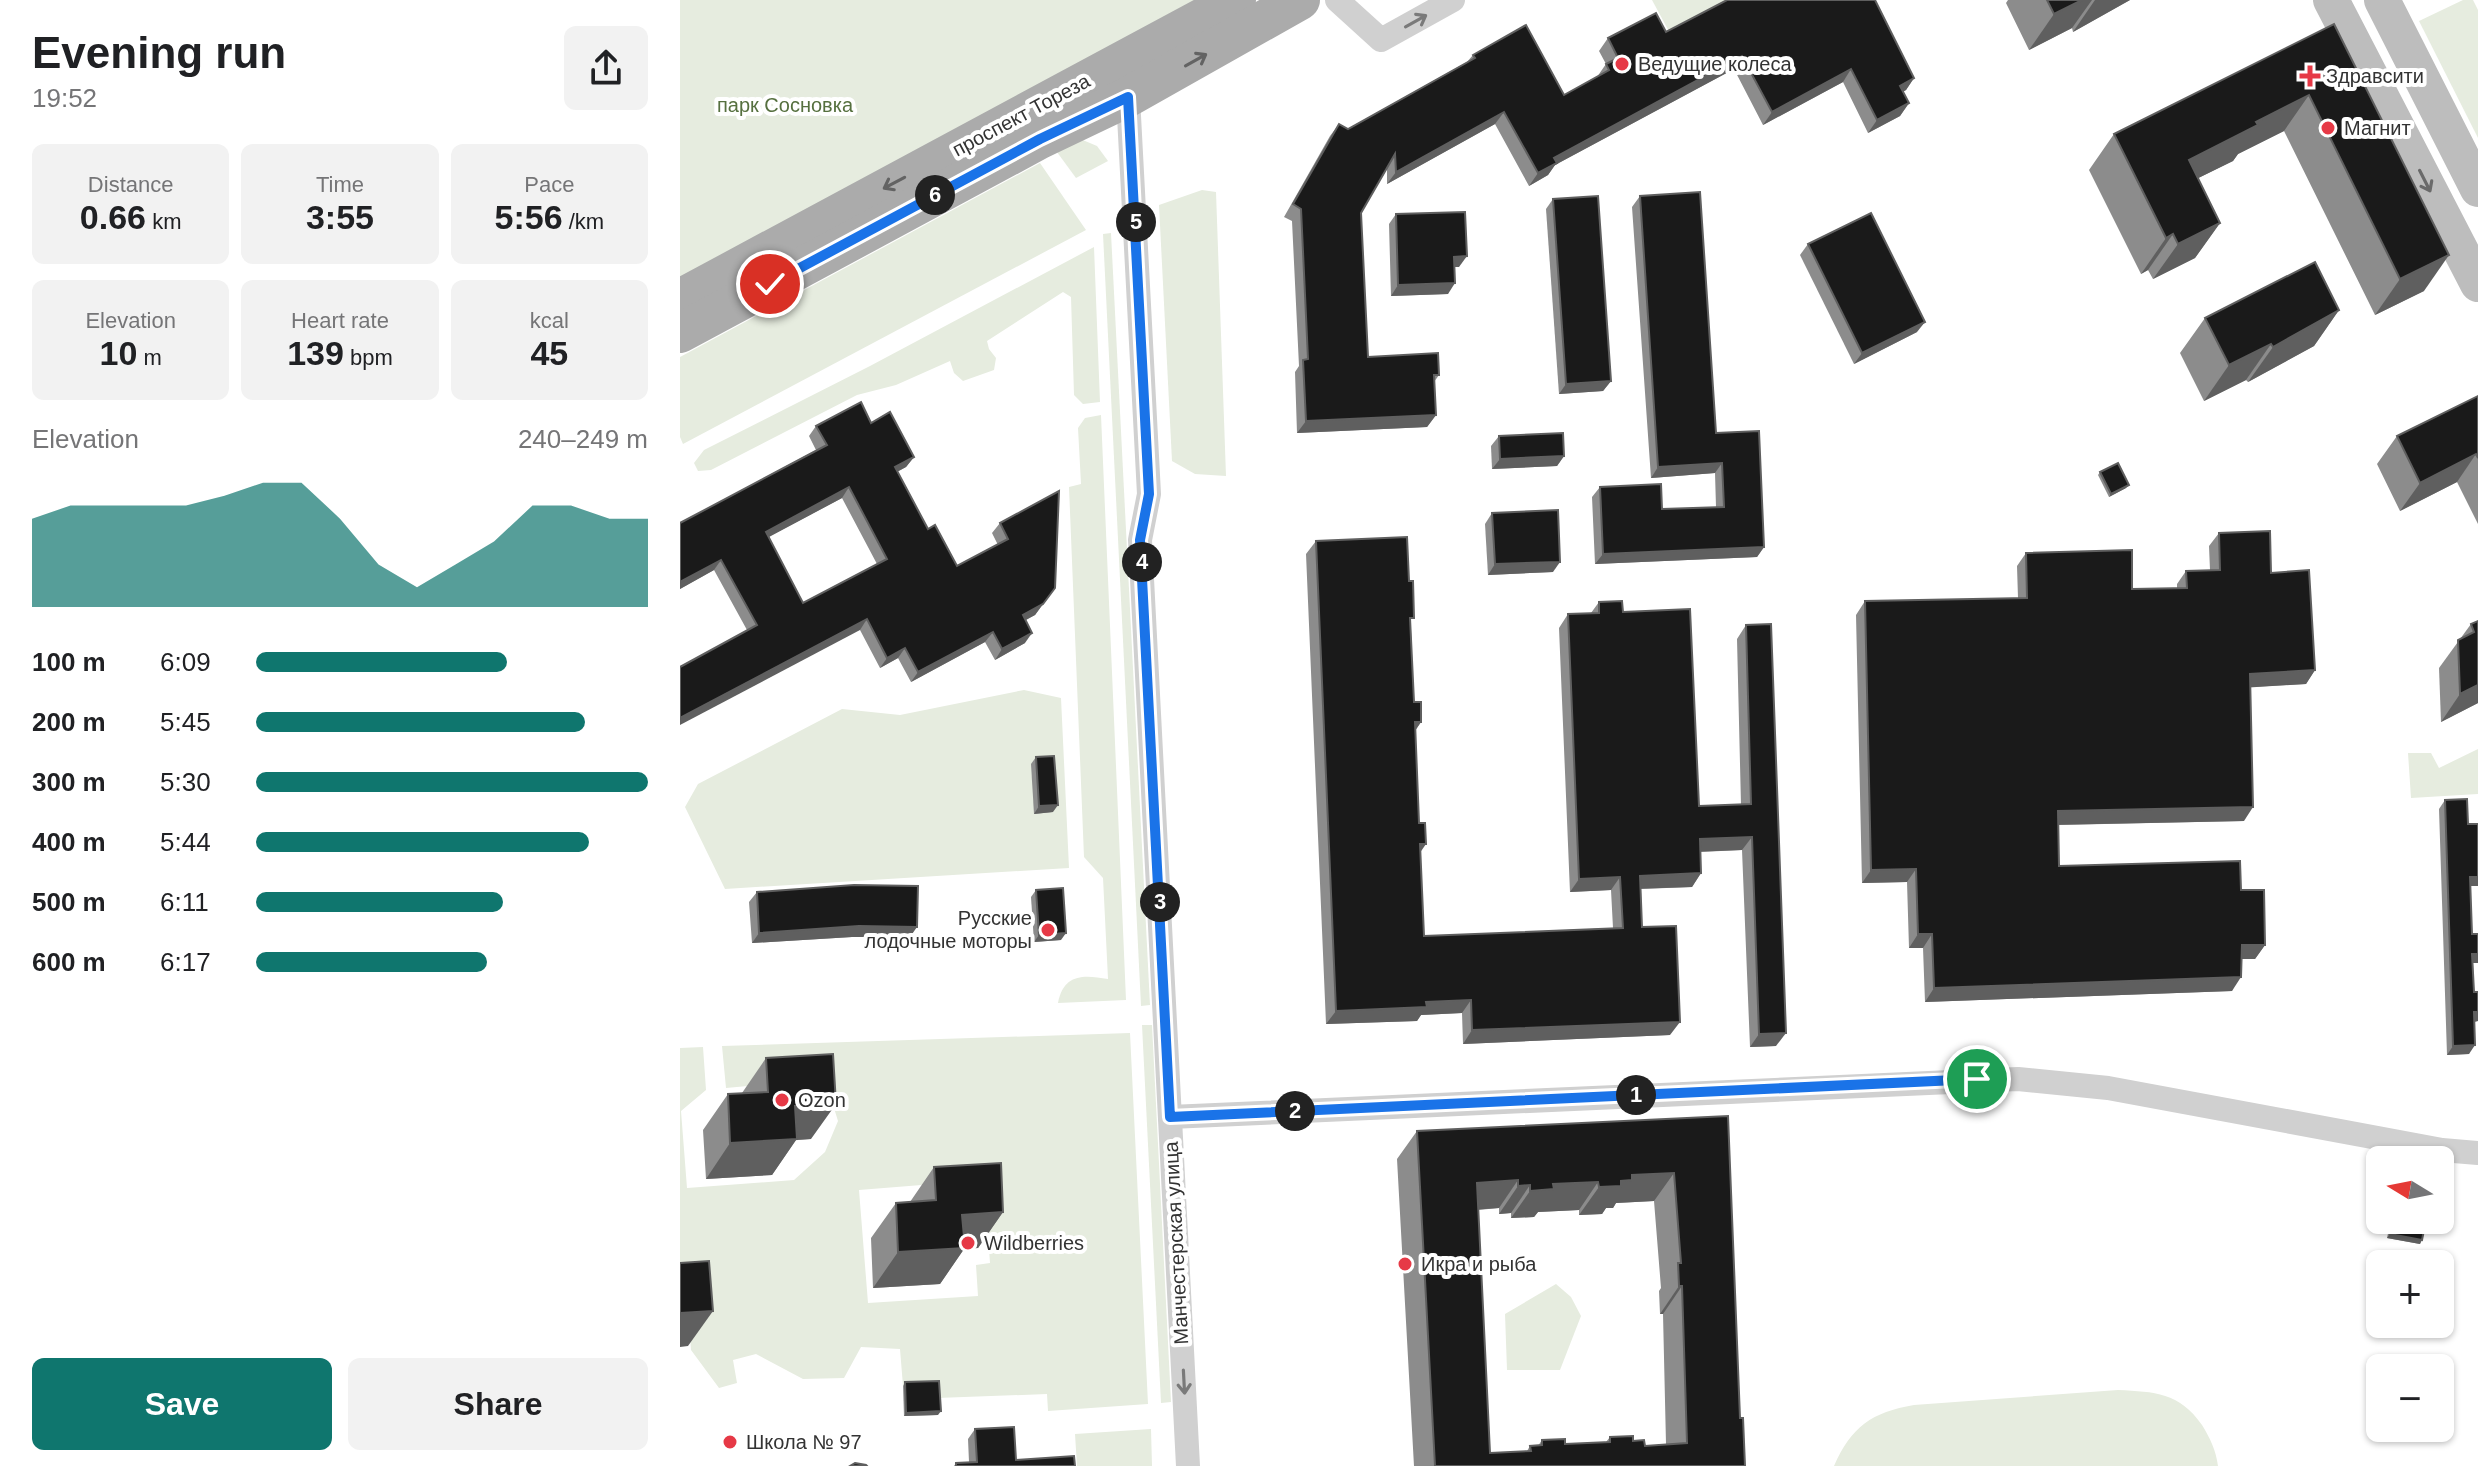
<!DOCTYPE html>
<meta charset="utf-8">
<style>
body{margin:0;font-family:Arial,sans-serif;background:#f2f2f2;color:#202124;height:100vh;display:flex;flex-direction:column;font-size:30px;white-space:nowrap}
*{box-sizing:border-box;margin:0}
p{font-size:26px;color:#757577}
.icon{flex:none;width:44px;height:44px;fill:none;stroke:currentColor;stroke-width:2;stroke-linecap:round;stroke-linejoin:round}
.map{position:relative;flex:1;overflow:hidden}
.drawer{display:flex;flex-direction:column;background:#fff;width:680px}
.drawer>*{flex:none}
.needle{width:52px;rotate:280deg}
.controls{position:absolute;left:1686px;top:1146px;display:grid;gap:16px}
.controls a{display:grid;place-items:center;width:88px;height:88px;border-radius:12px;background:#fff;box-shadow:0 2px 6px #0004;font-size:40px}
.pin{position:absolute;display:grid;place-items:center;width:68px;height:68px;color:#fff;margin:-34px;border:4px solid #fff;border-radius:50%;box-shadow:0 2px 8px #0007}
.km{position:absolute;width:40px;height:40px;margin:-20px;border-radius:50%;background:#222;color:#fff;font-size:22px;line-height:40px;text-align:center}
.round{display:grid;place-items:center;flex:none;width:84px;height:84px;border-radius:12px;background:#f2f2f2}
.overview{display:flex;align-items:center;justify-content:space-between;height:136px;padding:0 32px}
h1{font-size:44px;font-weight:700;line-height:60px}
.figures{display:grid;grid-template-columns:repeat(3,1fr);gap:12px;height:136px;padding:8px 32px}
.figures div{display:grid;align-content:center;border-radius:12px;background:#f2f2f2;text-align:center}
.figures b{font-size:34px;font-weight:700}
.figures small{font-size:22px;font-weight:400}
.figures p{font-size:22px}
.chart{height:224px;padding:16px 32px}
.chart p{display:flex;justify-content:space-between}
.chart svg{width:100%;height:144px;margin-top:8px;fill:#0f766e;opacity:.7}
.button{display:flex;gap:16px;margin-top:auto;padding:16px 32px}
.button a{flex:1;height:92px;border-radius:12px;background:#0f766e;color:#fff;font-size:32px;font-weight:700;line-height:92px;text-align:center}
.button a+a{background:#f2f2f2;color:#202124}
ul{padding:0 32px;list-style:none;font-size:26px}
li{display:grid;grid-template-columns:128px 96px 1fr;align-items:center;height:60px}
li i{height:20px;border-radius:10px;background:#0f766e}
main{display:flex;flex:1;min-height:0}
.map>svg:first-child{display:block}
.green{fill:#e6ecdf;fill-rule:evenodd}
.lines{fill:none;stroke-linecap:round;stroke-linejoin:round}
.minor{stroke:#d0d0d0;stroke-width:24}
.secondary{stroke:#bdbdbd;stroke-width:36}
.primary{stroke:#ababab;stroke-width:40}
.wall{fill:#8c8c8c;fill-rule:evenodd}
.shaded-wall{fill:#5f5f5f}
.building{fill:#1a1a1a;stroke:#5f5f5f;stroke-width:2;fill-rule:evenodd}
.oneway{stroke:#7a7a7a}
.oneway2{stroke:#636363}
.oneway3{stroke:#6a6a6a}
.route-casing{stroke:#fff;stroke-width:16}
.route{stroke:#1a73e8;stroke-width:10}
.poi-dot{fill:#e63946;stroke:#fff;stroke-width:3}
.labels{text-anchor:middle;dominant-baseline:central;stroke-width:8;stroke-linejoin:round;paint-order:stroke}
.poi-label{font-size:20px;fill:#333;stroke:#fff;text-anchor:start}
.park-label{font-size:20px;fill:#56703f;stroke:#fff}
.street-label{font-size:20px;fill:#333;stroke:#fff}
</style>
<main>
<section class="drawer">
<div class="overview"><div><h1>Evening run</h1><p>19:52</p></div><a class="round"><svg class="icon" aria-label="share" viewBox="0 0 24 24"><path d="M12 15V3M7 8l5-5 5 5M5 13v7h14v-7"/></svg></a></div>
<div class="figures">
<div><p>Distance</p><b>0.66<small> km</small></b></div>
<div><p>Time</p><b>3:55</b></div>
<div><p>Pace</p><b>5:56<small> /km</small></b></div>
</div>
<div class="figures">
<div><p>Elevation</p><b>10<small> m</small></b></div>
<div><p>Heart rate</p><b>139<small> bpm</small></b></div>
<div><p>kcal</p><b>45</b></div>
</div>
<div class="chart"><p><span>Elevation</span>240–249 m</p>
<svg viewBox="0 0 160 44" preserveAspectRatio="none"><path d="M0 44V17L10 13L20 13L30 13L40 13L50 10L60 6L70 6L80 17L90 31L100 38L110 31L120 24L130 13L140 13L150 17L160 17V44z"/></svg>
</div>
<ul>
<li><b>100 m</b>6:09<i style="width:64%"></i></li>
<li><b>200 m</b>5:45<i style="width:84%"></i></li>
<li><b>300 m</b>5:30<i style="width:100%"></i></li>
<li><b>400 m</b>5:44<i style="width:85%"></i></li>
<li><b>500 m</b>6:11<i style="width:63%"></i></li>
<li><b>600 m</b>6:17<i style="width:59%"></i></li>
</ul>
<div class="button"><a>Save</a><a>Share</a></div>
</section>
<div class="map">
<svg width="1798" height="1466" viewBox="0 0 1798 1466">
<rect width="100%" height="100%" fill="#fff"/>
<g class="green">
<polygon points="0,0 523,0 0,282"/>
<polygon points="972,0 1061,0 992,37"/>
<polygon points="1783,0 1793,0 1798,10 1798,138 1739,21"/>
<polygon points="398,138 417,146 428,161 396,178 374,148"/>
<polygon points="360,163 406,230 3,444 0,437 0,357"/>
<polygon points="522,190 536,192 546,476 515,474 492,461 479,205"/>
<polygon points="431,233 470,1005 461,1006 423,234"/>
<polygon points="414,247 420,402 403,404 394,395 391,297 383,292 307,341 309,349 316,358 314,370 283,381 274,373 270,361 216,385 177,395 31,470 18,471 14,463 24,450 190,366"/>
<path d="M421,415L446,1000L378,1003C384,973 404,975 428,979L423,878L404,857L389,487L401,484L398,428L405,418Z"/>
<polygon points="344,690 381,698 389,868 45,889 5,807 18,784 162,709 220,715"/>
<polygon points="1798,749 1798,794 1731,798 1728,753 1751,753 1759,768"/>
<polygon points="462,1025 472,1025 491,1402 481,1403"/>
<path d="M450,1033L468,1404L368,1411L367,1394L257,1398L223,1386L220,1349L181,1347L164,1378L123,1379L76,1354L53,1360L57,1383L39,1388L11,1350L5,1266L0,1265V1048L23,1047L26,1090L1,1111L7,1188L114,1180L145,1152L158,1121L145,1079L46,1088L42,1046ZM304,1180L310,1263L296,1265L298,1296L188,1303L179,1190Z"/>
<polygon points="876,1284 891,1297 901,1316 880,1370 827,1370 825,1314"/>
<path d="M1438,1390C1475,1392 1499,1392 1522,1425C1530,1438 1536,1450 1538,1466H1154C1171,1427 1192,1412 1234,1405Z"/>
<polygon points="471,1429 472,1466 397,1466 395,1434"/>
</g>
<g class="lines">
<g class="minor">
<polyline points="657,0 701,40 773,0"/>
<polyline points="443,88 448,97 469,494 460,540 508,1466"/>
<polyline points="490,1117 1338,1079 1428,1088 1762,1150 1798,1153"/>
</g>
<g class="secondary">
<polyline points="1651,0 1798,284"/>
<polyline points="1702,0 1798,189"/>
</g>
<g class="primary">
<polyline points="0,299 556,0"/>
<polyline points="0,333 360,139 448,97 620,0"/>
</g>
</g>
<g class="wall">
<polygon points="1328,0 1450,0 1393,32 1392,28 1349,50 1326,3"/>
<polygon points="1654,24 1744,291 1695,315 1604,131 1558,154 1553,161 1518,178 1540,223 1515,258 1473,279 1468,270 1461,274 1409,170 1434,134"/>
<polygon points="986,32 1234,78 1226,90 1223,92 1229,103 1220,116 1188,133 1163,82 1083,125 1054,69 875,165 868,175 849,186 815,124 707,184 707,169 681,213 688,357 759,375 754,382 756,415 747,427 617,433 615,372 619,366 612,221 604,217 650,136 659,124 668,129 787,62 793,55 884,95 917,77 926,64 919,51 928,38"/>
<polygon points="960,196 1036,433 1084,547 1077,557 915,564 912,497 920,487 982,509 1036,507 1035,473 971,478 952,207"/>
<polygon points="873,199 931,381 923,391 879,394 866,209"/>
<polygon points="716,214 779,267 775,267 768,294 711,296 709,224"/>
<polygon points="1128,244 1237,332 1174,364 1120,255"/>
<polygon points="1659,310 1634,346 1568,382 1566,380 1524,401 1500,353 1525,318"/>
<polygon points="1798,396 1798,524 1777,482 1720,511 1697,464 1717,436"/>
<path d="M191,423L234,457L226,467L217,472L248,529L277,566L318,545L312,533L320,523L375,588L355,615L345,620V643L315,660L305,642L231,682L218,658L200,668L180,630H67L34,570L0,589V523L136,450L129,436L136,426ZM162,498L197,564L123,603L88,537Z"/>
<polygon points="819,436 884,456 877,466 812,469 811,446"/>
<polygon points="1420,472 1446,488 1429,497 1418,475"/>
<polygon points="812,513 873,572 808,575 805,524"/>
<polygon points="1539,533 1591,573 1635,670 1626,684 1570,687 1564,821 1378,825 1379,866 1561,890 1585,945 1575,959 1562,959 1552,991 1245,1002 1243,948 1229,948 1227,882 1182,883 1176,615 1185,601 1338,598 1337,566 1346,553 1452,589 1497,588 1497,584 1506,571 1530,570 1529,546"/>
<polygon points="636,541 729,581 734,702 741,722 735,731 744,936 933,928 931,890 890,892 879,628 888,614 911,613 919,602 943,612 1019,806 1061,805 1057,639 1066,625 1096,1046 1070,1047 1062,850 1020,852 1021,873 1012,887 961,889 962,927 990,1035 783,1044 782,1013 741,1015 737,1021 646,1024 626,554"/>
<polygon points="1798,621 1798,703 1761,722 1759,668 1791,624"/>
<polygon points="356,757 373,812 354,814 351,764"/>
<polygon points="1765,800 1788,824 1798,824 1798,886 1790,886 1792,934 1798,934 1798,963 1793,963 1794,992 1798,992 1798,1021 1795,1022 1789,1054 1767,1055 1759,809"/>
<polygon points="356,890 381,940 354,942 351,897"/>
<polygon points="77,892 230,937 172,937 72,943 69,902"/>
<polygon points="86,1058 131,1139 116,1140 92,1175 26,1179 23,1130 48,1094 62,1093"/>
<path d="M1048,1116L1060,1418L1065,1466H734L717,1159L737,1131ZM974,1201L981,1288L979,1291L980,1314H983L986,1444L965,1446L953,1441L930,1437L926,1442L885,1444L862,1440L858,1446H850L847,1451L810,1453L798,1210L819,1208V1214L831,1213V1218L854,1217L858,1212L899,1210V1215L922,1214L926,1208H933L936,1203Z"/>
<polygon points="254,1167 323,1212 298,1248 284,1249 260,1284 193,1288 191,1238 216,1203 230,1202"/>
<polygon points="1711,1220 1746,1220 1740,1244 1707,1238"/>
<polygon points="225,1382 258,1415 224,1416 223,1386"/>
<polygon points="295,1429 336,1460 395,1466 274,1466 276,1463 289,1462 288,1439"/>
</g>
<g class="shaded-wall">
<polygon points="1402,0 1412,0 1392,28 1349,50 1374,14"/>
<polygon points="1415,0 1450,0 1393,32"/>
<polygon points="1062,56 1054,69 875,165 868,175 849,186 858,173 874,158"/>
<polygon points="1171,69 1163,82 1083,125 1092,112"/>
<polygon points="1234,78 1226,90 1211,98 1220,86"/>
<polygon points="1629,95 1604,131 1558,154 1553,161 1484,195 1509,160 1576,122"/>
<polygon points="1229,103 1220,116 1188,133 1197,120"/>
<polygon points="824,112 815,124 707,184 716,172"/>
<polygon points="1540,223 1515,258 1473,279 1498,244"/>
<polygon points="1493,234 1468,270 1461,274 1486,238"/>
<polygon points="1769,255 1744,291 1695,315 1720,279"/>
<polygon points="787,256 779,267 767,267 774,257"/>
<polygon points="775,283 768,294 711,296 718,285"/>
<polygon points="1659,310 1634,346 1568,382 1593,347"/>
<polygon points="1245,322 1237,332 1174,364 1182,353"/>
<polygon points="1591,344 1566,380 1524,401 1549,365"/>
<polygon points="931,381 923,391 879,394 886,384"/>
<polygon points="756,415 747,427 617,433 626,421"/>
<polygon points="1796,454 1777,482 1720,511 1740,483"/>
<polygon points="884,456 877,466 812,469 820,459"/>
<polygon points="234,457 226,467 207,477 215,467"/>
<polygon points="1042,463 1035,473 971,478 978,467"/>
<polygon points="1449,485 1446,488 1429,497 1431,494"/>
<polygon points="169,487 162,498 78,543 86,532"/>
<polygon points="1084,547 1077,557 915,564 923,554"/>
<polygon points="41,560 34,570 0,589 0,582"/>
<polygon points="880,562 873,572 808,575 815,564"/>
<polygon points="363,604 355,615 335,626 343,615"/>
<polygon points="187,619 180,630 0,725 0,718"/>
<polygon points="313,632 305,642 231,682 238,672"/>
<polygon points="352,633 345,643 315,660 322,649"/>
<polygon points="225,648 218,658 200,668 207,658"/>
<polygon points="1635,670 1626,684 1561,688 1570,674"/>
<polygon points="1798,685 1798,703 1761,722 1780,694"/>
<polygon points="735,722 741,722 732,735"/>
<polygon points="378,805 373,812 354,814 359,806"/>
<polygon points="1573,807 1564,821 1368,825 1378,811"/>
<polygon points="1072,837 1062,850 1010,852 1020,839"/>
<polygon points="740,844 746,844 737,857"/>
<polygon points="1236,869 1227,882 1182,883 1191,870"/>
<polygon points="1021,873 1012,887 951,889 960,876"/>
<polygon points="940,877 931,890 890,892 899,879"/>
<polygon points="1790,877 1798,877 1798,886 1783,886"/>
<polygon points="179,926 237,927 230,937 172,937 72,943 79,933"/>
<polygon points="386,933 381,940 354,942 359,935"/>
<polygon points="1238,934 1252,934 1243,948 1229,948"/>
<polygon points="1562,945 1585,945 1575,959 1552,959"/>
<polygon points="1792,954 1798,954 1798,963 1786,963"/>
<polygon points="1561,977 1552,991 1245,1002 1254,988"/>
<polygon points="791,1000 782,1013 741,1015 737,1021 646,1024 656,1011 746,1002"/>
<polygon points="1794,1012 1798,1012 1798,1021 1788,1022"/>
<polygon points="1000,1022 990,1035 783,1044 792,1030"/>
<polygon points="1106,1033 1096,1046 1070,1047 1079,1034"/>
<polygon points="1795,1045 1789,1054 1767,1055 1773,1046"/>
<polygon points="156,1104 131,1139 116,1140 92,1175 26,1179 50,1143 115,1106"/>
<polygon points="994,1173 974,1201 936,1203 933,1208 926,1208 922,1214 899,1215 919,1187 941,1181 952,1175"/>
<polygon points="838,1180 819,1208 777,1211 797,1183"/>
<polygon points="918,1182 899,1210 858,1212 854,1217 831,1218 850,1191 873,1184"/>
<polygon points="850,1185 831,1213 819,1214 838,1186"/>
<polygon points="323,1212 298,1248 284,1249 260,1284 193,1288 218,1252 282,1215"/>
<polygon points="1710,1234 1742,1240 1740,1244 1707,1238"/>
<polygon points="999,1286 1002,1286 983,1314 980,1314"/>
<polygon points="33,1311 8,1346 0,1347 0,1313"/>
<polygon points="261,1411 258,1415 224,1416 226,1413"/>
</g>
<g class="building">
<polygon points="1047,0 1195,0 1234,78 1220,86 1229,103 1197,120 1171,69 1092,112 1062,56 874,158 877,163 858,173 824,112 716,172 715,154 681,213 688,357 758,353 759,375 754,375 756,415 626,421 623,360 628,359 621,209 613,204 659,124 668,129 795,58 793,55 846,25 884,95 929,70 926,64 938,58 928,38 976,13 986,32"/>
<polygon points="1367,0 1402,0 1374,14"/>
<polygon points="1654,24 1769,255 1720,279 1629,95 1576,122 1578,125 1509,160 1540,223 1498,244 1493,234 1486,238 1434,134"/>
<polygon points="1020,192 1036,433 1079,431 1084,547 923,554 920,487 981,484 982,509 1044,507 1042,463 978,467 960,196"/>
<polygon points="918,196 931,381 886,384 873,199"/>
<polygon points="785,212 787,256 774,257 775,283 718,285 716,214"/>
<polygon points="1191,213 1245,322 1182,353 1128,244"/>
<polygon points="1635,262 1659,310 1593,347 1591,344 1549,365 1525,318"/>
<polygon points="1798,396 1798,458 1796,454 1740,483 1717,436"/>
<path d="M181,402L191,423L210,412L234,457L215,467L248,529L255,525L277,566L328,539L320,523L379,491L375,588L363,604L343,615L352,633L322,649L313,632L238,672L225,648L207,658L187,619L0,718V667L77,625L41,560L0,582V523L147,445L136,426ZM169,487L207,559L123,603L86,532Z"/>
<polygon points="883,433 884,456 820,459 819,436"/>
<polygon points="1438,463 1449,485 1431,494 1420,472"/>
<polygon points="878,510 880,562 815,564 812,513"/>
<polygon points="1590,531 1591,573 1629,570 1635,670 1570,674 1573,807 1378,811 1379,866 1560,861 1561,890 1584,890 1585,945 1562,945 1561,977 1254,988 1252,934 1238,934 1236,869 1191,870 1185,601 1347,598 1346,553 1452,550 1452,589 1507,588 1506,571 1540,570 1539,533"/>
<polygon points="727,537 729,581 733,581 734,618 730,618 734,702 741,702 741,722 735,722 739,823 745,823 746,844 740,844 744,936 943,928 940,877 899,879 888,614 919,613 919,602 942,601 943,612 1010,609 1019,806 1071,804 1066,625 1091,624 1106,1033 1079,1034 1072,837 1020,839 1021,873 960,876 962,927 996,926 1000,1022 792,1030 791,1000 746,1002 747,1007 656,1011 636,541"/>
<polygon points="1798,621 1798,685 1780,694 1778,640 1794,632 1791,624"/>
<polygon points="374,756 378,805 359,806 356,757"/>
<polygon points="1787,799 1788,824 1798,824 1798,877 1790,877 1792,934 1798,934 1798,954 1792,954 1794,992 1798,992 1798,1012 1794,1012 1795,1045 1773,1046 1765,800"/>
<polygon points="174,885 238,886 237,927 179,926 79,933 77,892"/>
<polygon points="383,888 386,933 359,935 356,890"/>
<polygon points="153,1054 156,1104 115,1106 117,1139 50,1143 48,1094 88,1092 86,1058"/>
<path d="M1048,1116L1060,1418H1063L1065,1466H755L737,1131ZM994,1173L1001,1263H998L999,1286H1002L1007,1443L965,1446L964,1440L953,1441V1436L930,1437V1442L885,1444V1439L862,1440V1445L850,1446L851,1451L810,1453L797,1183L838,1180V1186L850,1185V1191L874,1189L873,1184L918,1182L919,1187L941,1186V1181L952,1180V1175Z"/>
<polygon points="321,1163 323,1212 282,1215 285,1248 218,1252 216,1203 256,1200 254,1167"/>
<polygon points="1712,1220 1746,1220 1742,1240 1710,1234"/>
<polygon points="29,1261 33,1311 0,1313 0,1263"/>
<polygon points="259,1381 261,1411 226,1413 225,1382"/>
<polygon points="334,1427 336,1460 394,1456 395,1466 276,1466 276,1463 297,1462 295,1429"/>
<polygon points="175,1463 186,1465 187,1466 170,1466"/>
</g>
<defs><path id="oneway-shaft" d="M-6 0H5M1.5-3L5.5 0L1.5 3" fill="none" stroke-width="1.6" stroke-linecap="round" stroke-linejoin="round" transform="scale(2)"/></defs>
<g class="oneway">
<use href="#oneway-shaft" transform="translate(736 21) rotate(-29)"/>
<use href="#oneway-shaft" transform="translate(504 1382) rotate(87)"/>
</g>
<g class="oneway2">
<use href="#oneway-shaft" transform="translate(516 60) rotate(-29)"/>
<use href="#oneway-shaft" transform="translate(214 183) rotate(152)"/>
</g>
<use class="oneway3" href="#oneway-shaft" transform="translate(1745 181) rotate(63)"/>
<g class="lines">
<g class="route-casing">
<polyline id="route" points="90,284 360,139 448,97 469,494 460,540 490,1117 1297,1079"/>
</g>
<use href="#route" class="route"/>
</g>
<g class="poi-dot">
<circle cx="942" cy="64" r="8"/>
<path d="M1626 64h8v8h8v8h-8v8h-8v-8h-8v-8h8z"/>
<circle cx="1648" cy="128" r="8"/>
<circle cx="368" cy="930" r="8"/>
<circle cx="102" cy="1100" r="8"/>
<circle cx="288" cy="1243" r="8"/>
<circle cx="725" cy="1264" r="8"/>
<circle cx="50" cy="1442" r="8"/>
</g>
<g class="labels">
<g class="poi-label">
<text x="958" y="64">Ведущие колеса</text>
<text x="1646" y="76">Здравсити</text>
<text x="1664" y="128">Магнит</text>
<text x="352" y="918" text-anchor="end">Русские<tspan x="352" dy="23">лодочные моторы</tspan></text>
<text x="118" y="1100">Ozon</text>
<text x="304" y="1243">Wildberries</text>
<text x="741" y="1264">Икра и рыба</text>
<text x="66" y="1442">Школа № 97</text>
</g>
<g class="park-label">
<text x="105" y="105">парк Сосновка</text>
</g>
<g class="street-label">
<text transform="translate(341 115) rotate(-28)">проспект Тореза</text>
<text transform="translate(496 1243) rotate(-93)">Манчестерская улица</text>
</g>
</g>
</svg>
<div class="controls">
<a><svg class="needle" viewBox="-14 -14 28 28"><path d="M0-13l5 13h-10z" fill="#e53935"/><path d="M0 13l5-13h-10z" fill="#757577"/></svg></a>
<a>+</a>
<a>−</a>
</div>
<div class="pin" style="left:1297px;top:1079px;background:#1e9e55"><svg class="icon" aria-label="arrive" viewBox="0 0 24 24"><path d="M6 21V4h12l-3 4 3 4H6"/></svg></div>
<div class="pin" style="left:90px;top:284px;background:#d93025"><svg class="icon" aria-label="check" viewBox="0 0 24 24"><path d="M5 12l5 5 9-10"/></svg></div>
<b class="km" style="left:956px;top:1095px">1</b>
<b class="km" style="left:615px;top:1111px">2</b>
<b class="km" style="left:480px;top:902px">3</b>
<b class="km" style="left:462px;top:562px">4</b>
<b class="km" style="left:456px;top:222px">5</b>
<b class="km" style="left:255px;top:195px">6</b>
</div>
</main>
